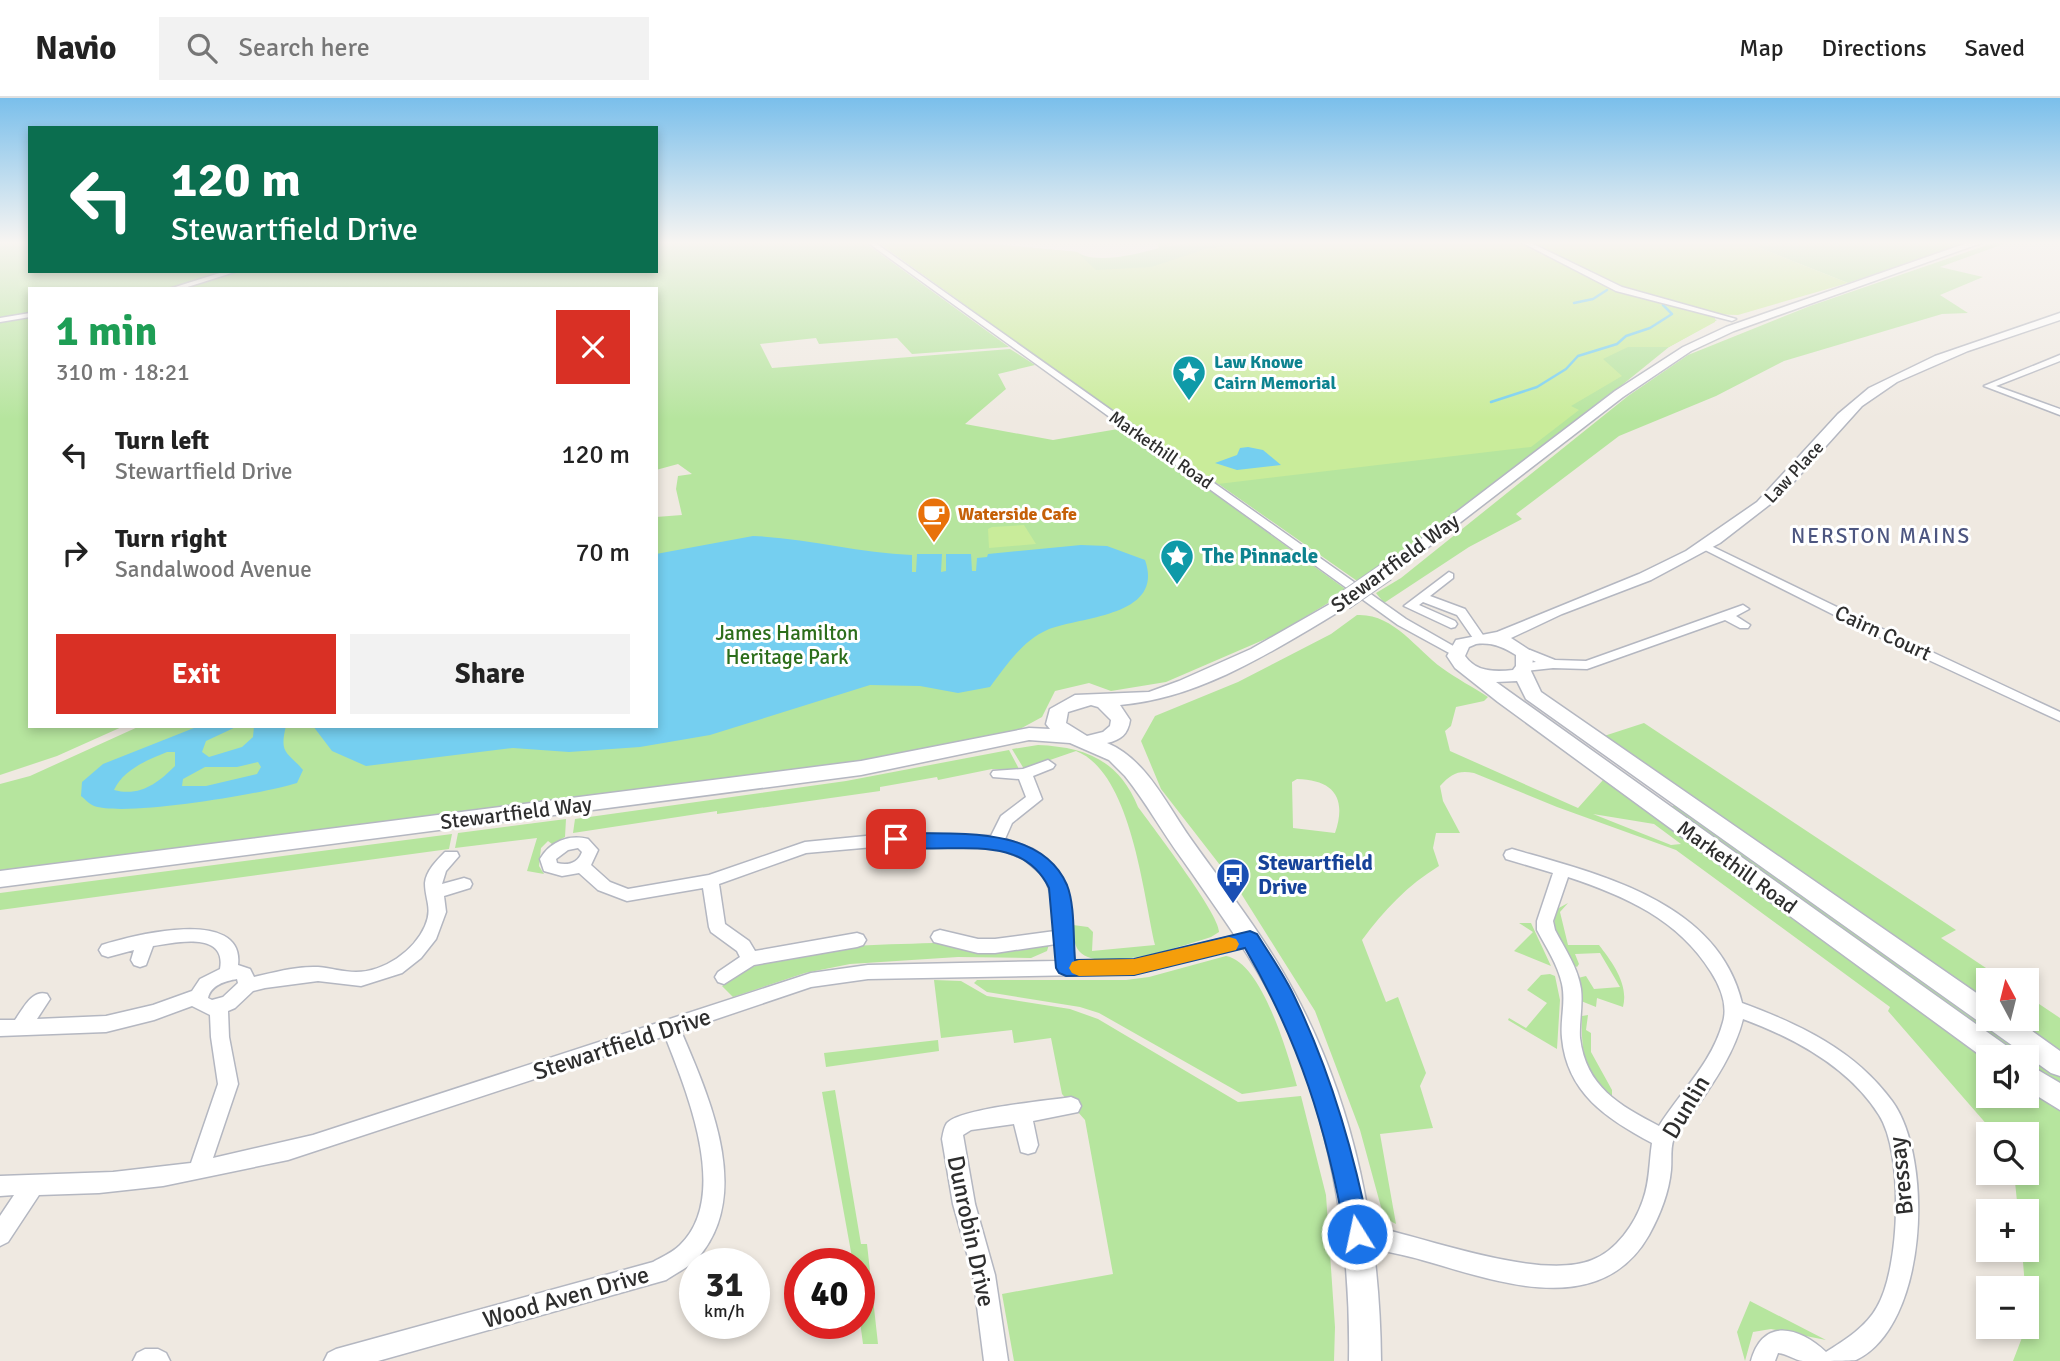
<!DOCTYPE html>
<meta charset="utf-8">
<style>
:root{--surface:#fff;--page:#f2f2f2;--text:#222;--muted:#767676;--line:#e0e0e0;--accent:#d93025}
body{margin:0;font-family:Signika,sans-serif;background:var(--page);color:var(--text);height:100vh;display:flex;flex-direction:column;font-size:26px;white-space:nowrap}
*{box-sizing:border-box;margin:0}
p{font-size:23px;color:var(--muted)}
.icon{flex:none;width:38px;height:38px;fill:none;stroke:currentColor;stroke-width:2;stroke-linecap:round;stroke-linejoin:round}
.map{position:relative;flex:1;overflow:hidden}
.panel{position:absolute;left:28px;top:189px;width:630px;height:441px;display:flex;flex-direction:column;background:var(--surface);border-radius:0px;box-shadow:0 4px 10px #0003}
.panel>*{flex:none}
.hud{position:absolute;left:28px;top:28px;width:630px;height:147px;border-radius:0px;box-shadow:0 4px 10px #0003;background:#0b6e4f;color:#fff;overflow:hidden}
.needle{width:46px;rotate:353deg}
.controls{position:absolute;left:1976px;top:870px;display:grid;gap:14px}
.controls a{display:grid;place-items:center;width:63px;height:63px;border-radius:0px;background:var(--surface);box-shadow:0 4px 10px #0003;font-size:35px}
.speed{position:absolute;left:679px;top:1150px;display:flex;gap:14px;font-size:35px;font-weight:700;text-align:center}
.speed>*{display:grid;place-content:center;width:91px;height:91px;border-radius:50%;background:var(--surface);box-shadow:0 4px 10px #0003;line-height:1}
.speed small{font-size:18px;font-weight:400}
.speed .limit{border:10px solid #d22;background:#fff;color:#111}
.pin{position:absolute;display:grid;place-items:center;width:60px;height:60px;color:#fff;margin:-30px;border-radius:14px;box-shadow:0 4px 10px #0006}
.me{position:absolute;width:77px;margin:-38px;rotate:350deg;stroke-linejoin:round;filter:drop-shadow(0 0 5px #0008)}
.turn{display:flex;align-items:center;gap:24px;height:147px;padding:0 28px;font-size:32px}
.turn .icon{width:91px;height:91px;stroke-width:2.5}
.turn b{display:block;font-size:49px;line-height:60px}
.round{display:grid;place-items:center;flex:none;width:74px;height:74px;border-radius:0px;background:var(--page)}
.head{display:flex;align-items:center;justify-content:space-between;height:119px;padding:0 28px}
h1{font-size:42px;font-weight:800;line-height:52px;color:#1e9e55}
.action{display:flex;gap:14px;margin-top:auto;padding:14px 28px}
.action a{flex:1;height:80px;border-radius:0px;background:var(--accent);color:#fff;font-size:28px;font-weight:800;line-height:80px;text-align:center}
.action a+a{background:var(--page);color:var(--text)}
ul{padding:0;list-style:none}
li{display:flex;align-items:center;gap:21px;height:98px;padding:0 28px}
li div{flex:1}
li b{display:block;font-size:26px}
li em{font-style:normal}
header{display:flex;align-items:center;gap:42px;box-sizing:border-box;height:98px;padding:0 35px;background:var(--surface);border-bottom:2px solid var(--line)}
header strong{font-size:33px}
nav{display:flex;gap:38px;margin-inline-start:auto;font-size:24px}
.search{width:490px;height:63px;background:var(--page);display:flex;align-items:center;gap:18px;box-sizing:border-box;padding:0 24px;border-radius:0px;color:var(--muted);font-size:26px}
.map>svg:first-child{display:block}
</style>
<header>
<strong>Navio</strong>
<div class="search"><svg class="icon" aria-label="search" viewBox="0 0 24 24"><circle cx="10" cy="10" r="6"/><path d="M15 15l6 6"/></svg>Search here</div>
<nav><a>Map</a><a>Directions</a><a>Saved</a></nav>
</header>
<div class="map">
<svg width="2060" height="1263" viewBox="0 0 2060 1263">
<rect width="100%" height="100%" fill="#efe9e1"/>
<path fill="#b6e59e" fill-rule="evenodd" d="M0,144H30V173H233L167,191H30V217L0,221Z
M656,144H864L1009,249L912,256L897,240L819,246L816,240L760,246L772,270L1010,251L1035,267L998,276L1006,291L965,326L1053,342L1124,330L1348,493L1277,536L1166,584L1111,593L1089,585L1055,593L1042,619L1020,631L864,664L0,775V686L30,678L140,628H656V419L682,417L676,391L678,378L692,376L678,366L656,372V191H182L241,173H656Z
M878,144H969L1077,154C1096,167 1137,156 1159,150L1157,144H1182L1164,149L1191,144H1371L1717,222L1669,249L1569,330L1360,485L1054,271Z
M1745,144H1970L1848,185Z
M1996,144H2009L1940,169L1983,179L1940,197L1968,215L1942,216L1784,263L1716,298L1619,338L1516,416L1522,421L1469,449L1384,505L1376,495L1401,480L1628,298L1688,257L1810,208Z
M30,219V628H124L57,658L0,677V224Z
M1357,517C1393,515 1416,551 1442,570C1457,581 1473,589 1488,599L1484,603L1456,609L1451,628L1445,633L1450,653L1578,710L1603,682L1609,680L1988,959V998H2026L2027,984L2060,1007V1263H2013L2028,1224L2022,1152H2026V1113H2018L2015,1084L2020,1075L2026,1074L2030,1055L2027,1052L2026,1036H2000L1989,1029L1888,913L1890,909L1676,752L1557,709L1474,675C1458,672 1451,676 1440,688L1443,703L1460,735H1436L1433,750L1439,768C1408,787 1384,812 1362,842L1386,904L1398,899L1426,975L1420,988L1433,1030L1380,1036L1396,1126L1384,1120L1360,1032L1315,913L1237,789L1161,691L1141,643L1155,618L1238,584L1331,536ZM1297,681C1334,682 1347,700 1335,735L1293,730L1292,684ZM1593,716L1654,726L1681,746L1671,747Z
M1644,625L1956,832L1941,840L2004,882H1988V908L1604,638Z
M1038,647C1085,649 1119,662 1138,709C1152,728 1220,817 1219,834L1211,839C1185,847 1099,877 1079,853C1073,846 1074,835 1073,827L1088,829L1093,834L1092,853L1155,847C1143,795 1131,674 1076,653L1024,671L1012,651Z
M1009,652L1019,671H992L938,682L937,679L880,689V693L717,716V713L573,735L575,721L846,683Z
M1665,708H1686L2060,974V992L2027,968L2026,959H2014Z
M566,721L565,739L552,746L548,743L541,750L539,768L544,776L527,773L537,740L455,750L458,735Z
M452,736L449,751L0,812V795Z
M1568,805L1560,814L1568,847H1599C1612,864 1629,886 1623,909L1597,900L1596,909L1581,903L1578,880L1586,878L1594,891L1620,889L1600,855L1575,856L1579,866L1577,869L1569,865C1561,848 1549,829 1557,811Z
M1519,825H1531L1551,868L1514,853L1533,834Z
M934,841L1050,843L1047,853L1031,860L958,859L850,866L805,875L733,899L722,888C733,881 744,872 755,868C809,846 875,847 933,845Z
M1226,858C1262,864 1288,957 1297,988L1242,996L1099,915L1080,909L987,894L974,885L977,882H1126L1149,879Z
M1550,876L1555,878L1560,902L1557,951L1508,922L1509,920L1526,930L1547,905L1527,892L1541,877Z
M934,882L961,883L987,898L1070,911L1098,921L1238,1004L1301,998L1326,1097L1335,1229L1334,1263H1014L1002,1196L1113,1176L1085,1022L1062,996L1051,940L1014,945L1012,932L941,940Z
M2027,898L2060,920V959L2005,921L2026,920Z
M1588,917L1586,932L1591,935V954L1612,992V1000C1584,974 1581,955 1582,918Z
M938,942L939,953L826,969L824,955Z
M835,992L861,1146H867L878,1246H863L859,1216V1166L853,1165L822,994Z
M1750,1203L1826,1242L1771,1231L1753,1234L1745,1263L1737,1234Z"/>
<path fill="#c9ec9a" d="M902,144H969L1077,154L1096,172L1151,169L1206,151L1246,144H1745L1848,185L1738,217L1709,216L1715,220V224L1669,249H1628L1603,261L1622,278L1571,308L1579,312L1531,349L1218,386L883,148Z
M1024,427L1036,446L989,450L988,431L992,429Z"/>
<path fill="#75cff0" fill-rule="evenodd" d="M1248,349L1263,352L1281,367L1237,372L1215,365L1237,357L1240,350Z
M753,438C807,440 858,455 912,457V474H916L917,456H942L941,474L946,473V456H971L972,473H976L977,460L987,459L988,456L1081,447L1107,448L1145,462C1165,519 1081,518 1047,532C1022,543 1006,568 990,589L958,595L920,588L870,587L710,637L640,649L569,654L513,650L366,668L332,653L313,628H656V456Z
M199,628H238L206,643L202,654L209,659L242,649L253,639L254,628H286C279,656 287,653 303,672L297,685C262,696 126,719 94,708C89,706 85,701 81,698L82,684L103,666ZM167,654H175V668C158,685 140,699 114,692C123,672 147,662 167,654ZM258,664L261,669L257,676L206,688H182L183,681L205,669H237Z"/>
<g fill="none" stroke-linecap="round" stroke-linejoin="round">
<path stroke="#75cff0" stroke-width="2.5" d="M1574,205L1593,201L1607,192
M1491,304L1537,289L1566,271L1578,258L1617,246L1626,238L1650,230L1672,216L1663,207"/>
<g stroke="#b4b7c1" stroke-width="3">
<path id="street" d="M867,144H874L1406,521L1462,553L1461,556H1451L1398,527Z
M1521,144H1529L1622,189L1736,221L1732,223L1616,193Z
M226,173H238L181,191H169Z
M30,215V219L0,224V220Z
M2060,257V263L1996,288L2060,311V317L1984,288Z
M1707,446L1872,526L2060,614V623L1864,532L1703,451L1701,449Z
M1449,474L1453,476V480L1430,498L1465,511L1485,540L1483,543H1475L1457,517L1423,504L1419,507L1455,523L1457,526L1455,529L1451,530L1404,508Z
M1743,507L1749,511L1736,518L1750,527L1748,530H1740L1725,522L1587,571L1553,570L1525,573L1518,569L1520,566L1536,564L1519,555L1520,552H1530L1555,562L1586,563Z
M1048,662L1055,667L1053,670L1033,678L1042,701L1012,725L1005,741C1015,745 1027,748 1036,753C1074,777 1072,823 1074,863L1134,862L1250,834L1256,836L1259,841L1256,846L1134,876L868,881L811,889L681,933C709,999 754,1097 697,1161C689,1169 676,1175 666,1182L378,1263H324L328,1255L336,1251L653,1164C662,1159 673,1154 680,1147C731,1098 686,992 665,938L288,1062L163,1088L99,1095L39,1097L8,1144L0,1148V1118L14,1097L0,1098V1078L113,1074L191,1065L218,986L211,939L210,917L192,908L154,922L106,934L0,938V922H15C23,911 32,891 47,896L50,901L37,921L106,918L153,907L192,893L200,881L220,871C227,833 176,844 153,848L146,867L140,869L134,867L131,862L134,852L108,859L102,857L99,852L102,847C131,838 245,808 238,867L250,871L254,879C275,874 297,868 318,869C331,870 343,874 356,874C384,874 414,853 425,828C433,810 425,802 425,785C426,773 437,762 445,754H457L459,758L446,773L442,786L464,780L470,782L472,786L470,790L444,798L446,814L436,841L421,860L402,875L361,888L318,883L265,890L253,893L235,910L228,913L229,939L238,986L213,1060L313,1037L811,875L868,867L1057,863L1056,846L995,855H978L934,844L931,839L934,834L940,832L978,841H995L1055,833L1054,806L1045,779L1024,761L995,749L896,747L806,755L719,786L725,826L749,843L755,853L857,835L863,837L866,842L863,847L857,849L754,867L724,886L718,884L715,879L718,874L740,859L737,853L711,834L709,829L703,790L627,803L598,792L579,775L562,778L544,773L540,761C550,744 568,736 588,741L598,752L591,767L610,784L628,791L709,777L805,744L896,735L991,738L1001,718L1026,699L1019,681L993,679L991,676L993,673L1023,671ZM578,750L582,754C578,765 568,768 557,765L556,761L568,752ZM237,881L238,885L223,899L212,902L208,900C211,887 225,883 237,881Z
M1512,751C1598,776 1718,803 1742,905C1799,926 1855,952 1892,1003C1934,1060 1928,1228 1856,1262C1848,1263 1813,1263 1803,1263C1794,1262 1788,1256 1778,1255L1775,1263H1751C1763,1219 1799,1229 1826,1254C1845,1242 1866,1229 1877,1209C1900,1170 1904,1056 1879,1017C1849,969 1794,940 1743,921C1735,953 1715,983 1696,1010C1689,1020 1679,1029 1674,1040C1670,1050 1672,1061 1671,1072C1669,1094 1660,1117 1649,1137C1600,1223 1496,1183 1422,1162C1398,1155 1372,1152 1349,1143L1346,1136L1349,1129L1357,1125C1417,1136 1538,1184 1592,1162C1616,1153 1635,1126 1643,1102C1650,1083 1649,1064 1652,1045C1607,1021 1567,995 1562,940C1560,922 1566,904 1562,886C1558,867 1546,849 1537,832V823L1553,775L1506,761L1504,757L1506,753ZM1568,779C1625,798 1678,821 1711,874C1720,888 1728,907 1723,924C1712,965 1681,993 1659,1028C1619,1007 1586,989 1580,940C1579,924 1583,907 1581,891C1578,870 1565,851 1555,832L1553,823Z
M1071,999L1078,1002L1081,1008L1078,1014L1033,1023L1038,1047L1035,1054L1028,1056L1021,1054L1014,1026L971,1032L963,1037L975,1106L995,1177L1008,1263H984L973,1177L953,1106L942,1041C943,1036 944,1029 947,1025C962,1010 1047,1003 1071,999Z
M145,1251H158L166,1255L170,1263H133L137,1255Z"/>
</g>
<g stroke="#b4b7c1" stroke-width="3">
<path id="secondary" d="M1970,144H1984L1734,233L1691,253L1623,299L1392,477L1386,479L1378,474L1615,293L1683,249L1726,229Z
M2060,215V222L1968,253L1897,284L1862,308L1782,397L1720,445L1651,482L1562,516L1511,540L1534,555L1531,573L1541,594L1988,903V920H2014L2060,953V978L2051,975L1526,601L1517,583L1496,584L2011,951L2015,959H1988V963L1498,604L1455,570L1447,558L1456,542L1497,534L1639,476L1686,453L1757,404L1838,316L1869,290L1935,258ZM1476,546C1492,544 1503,549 1516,557V568L1513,572C1495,574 1476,574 1465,558L1469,549Z
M1344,498L1350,499L1352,503L1350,507C1279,549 1204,600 1120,607L1130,622C1128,636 1121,642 1107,645C1148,662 1168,710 1193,744C1228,793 1266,841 1294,894C1355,1007 1380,1136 1381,1263H1349C1351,1140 1330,1013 1274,903C1248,853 1214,807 1182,761C1162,734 1146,704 1125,678L1109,662L1070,645L1029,642L861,677L0,789V773L861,663L1029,630L1050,631L1046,626L1050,611L1075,597L1149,594L1179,583L1251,551ZM1091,607L1098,609L1111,622L1110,628L1103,634L1087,638L1066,625L1068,614Z
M2026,965L2060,985V1012L2026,991Z"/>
</g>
<use href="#street" fill="#fff" fill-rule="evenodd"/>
<use href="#secondary" fill="#fff" fill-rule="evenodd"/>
<g stroke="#b4b7c1" stroke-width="20" stroke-linecap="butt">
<path id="secondary-bridge" d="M1344,503L1386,474"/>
</g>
<use href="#secondary-bridge" stroke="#fff" stroke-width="18"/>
</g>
<linearGradient id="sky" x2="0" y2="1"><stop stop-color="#7abfeb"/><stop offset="0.45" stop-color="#f8f5f2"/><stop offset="1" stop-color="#f8f5f2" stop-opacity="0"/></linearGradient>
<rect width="2060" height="321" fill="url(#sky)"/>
<path fill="#1a73e8" stroke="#114b97" stroke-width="2" d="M896,735C950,737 1040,725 1067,787C1075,807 1073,839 1075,862L1134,861L1250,833L1257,836C1270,857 1285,878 1295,900C1331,975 1354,1055 1370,1136L1366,1145L1357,1148L1349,1145L1345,1136C1327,1031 1299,943 1245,850L1134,877L1066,878L1059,875L1056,870L1049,790C1019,728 941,761 890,746L887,741Z"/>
<path fill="#f59e0b" d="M1229,839L1236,841L1239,846L1236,852L1134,877L1079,878L1072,875L1069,870L1072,864L1079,862L1134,861Z"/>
<defs>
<g id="sight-pin" transform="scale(1.75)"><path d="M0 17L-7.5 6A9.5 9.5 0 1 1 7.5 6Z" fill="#0f9aa8" stroke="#fff"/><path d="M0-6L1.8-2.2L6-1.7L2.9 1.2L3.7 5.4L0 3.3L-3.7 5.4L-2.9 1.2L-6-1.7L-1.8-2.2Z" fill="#fff"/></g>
<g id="cafe-pin" transform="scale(1.75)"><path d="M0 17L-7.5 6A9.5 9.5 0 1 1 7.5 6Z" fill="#e8710a" stroke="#fff"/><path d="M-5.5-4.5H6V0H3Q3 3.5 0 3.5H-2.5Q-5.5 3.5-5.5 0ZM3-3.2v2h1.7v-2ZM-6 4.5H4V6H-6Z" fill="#fff"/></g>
<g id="bus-pin" transform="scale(1.75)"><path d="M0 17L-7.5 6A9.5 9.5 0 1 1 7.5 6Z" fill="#1a4fb4" stroke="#fff"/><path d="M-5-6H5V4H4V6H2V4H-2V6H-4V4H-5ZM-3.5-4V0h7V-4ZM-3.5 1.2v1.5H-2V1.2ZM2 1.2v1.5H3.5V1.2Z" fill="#fff"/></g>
</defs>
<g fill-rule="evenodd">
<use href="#sight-pin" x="1189" y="274"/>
<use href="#cafe-pin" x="934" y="416"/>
<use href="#sight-pin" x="1177" y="458"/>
<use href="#bus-pin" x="1233" y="777"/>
</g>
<g text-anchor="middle" stroke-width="6" stroke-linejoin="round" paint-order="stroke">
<g font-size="18" font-weight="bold" fill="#0d838f" stroke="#fff" text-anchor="start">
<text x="1214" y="270">Law Knowe<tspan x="1214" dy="21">Cairn Memorial</tspan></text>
</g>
<g font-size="18" fill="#2e2e2e" stroke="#fff">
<text transform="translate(1161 352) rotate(35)" y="6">Markethill Road</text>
<text transform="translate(1794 374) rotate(-47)" y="6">Law Place</text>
</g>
<g font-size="18" font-weight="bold" fill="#c56008" stroke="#fff" text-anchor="start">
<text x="958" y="422">Waterside Cafe</text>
</g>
<g font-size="21" letter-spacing="2" fill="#4d5680" stroke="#fff">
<text x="1881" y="445">NERSTON MAINS</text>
</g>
<g font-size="21" font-weight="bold" fill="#0d838f" stroke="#fff" text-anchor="start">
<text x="1202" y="465">The Pinnacle</text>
</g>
<g font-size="21" fill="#2e2e2e" stroke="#fff">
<text transform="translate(1395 465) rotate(-36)" y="7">Stewartfield Way</text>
<text transform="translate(1883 535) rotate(25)" y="7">Cairn Court</text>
<text transform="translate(516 715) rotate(-7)" y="7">Stewartfield Way</text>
<text transform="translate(1737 769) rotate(36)" y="7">Markethill Road</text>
</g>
<g font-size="21" fill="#2c6e1b" stroke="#fff">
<text x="787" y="542">James Hamilton<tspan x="787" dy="24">Heritage Park</tspan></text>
</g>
<g font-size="21" font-weight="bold" fill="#164399" stroke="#fff" text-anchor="start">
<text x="1258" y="772">Stewartfield<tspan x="1258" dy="24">Drive</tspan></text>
</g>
<g font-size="24" fill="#2e2e2e" stroke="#fff">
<text transform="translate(622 946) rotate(-18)" y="8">Stewartfield Drive</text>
<text transform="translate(1686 1009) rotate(-59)" y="8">Dunlin</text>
<text transform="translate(1901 1078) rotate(-96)" y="8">Bressay</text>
<text transform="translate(971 1133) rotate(78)" y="8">Dunrobin Drive</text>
<text transform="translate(566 1199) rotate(-16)" y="8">Wood Aven Drive</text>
</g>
</g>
</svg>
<div class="controls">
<a><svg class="needle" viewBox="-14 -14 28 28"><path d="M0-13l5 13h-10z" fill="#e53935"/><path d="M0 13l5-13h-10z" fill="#767676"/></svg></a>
<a><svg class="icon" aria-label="sound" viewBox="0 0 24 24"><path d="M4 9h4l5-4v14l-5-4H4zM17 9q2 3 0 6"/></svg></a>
<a><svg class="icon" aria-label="search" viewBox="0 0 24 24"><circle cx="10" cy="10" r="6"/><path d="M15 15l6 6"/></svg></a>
<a>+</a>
<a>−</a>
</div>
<div class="speed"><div>31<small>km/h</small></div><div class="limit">40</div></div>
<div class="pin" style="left:896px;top:741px;background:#d93025"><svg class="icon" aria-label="arrive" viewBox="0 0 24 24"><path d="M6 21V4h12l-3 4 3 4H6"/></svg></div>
<svg class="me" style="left:1357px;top:1136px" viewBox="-20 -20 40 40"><circle r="17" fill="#1a73e8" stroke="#fff" stroke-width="3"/><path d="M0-11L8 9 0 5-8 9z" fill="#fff"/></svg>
<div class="hud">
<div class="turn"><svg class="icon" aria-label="left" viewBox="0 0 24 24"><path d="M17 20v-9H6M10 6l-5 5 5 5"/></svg><div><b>120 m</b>Stewartfield Drive</div></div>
</div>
<section class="panel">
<div class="head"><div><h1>1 min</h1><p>310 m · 18:21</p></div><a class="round" style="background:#d93025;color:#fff"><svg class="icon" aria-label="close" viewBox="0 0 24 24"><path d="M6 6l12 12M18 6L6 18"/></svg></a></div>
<ul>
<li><svg class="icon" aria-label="left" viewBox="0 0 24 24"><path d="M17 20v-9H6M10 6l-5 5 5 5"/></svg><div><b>Turn left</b><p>Stewartfield Drive</p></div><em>120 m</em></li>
<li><svg class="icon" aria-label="right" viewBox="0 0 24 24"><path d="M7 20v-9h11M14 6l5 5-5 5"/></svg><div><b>Turn right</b><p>Sandalwood Avenue</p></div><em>70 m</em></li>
</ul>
<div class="action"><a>Exit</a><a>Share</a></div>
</section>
</div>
